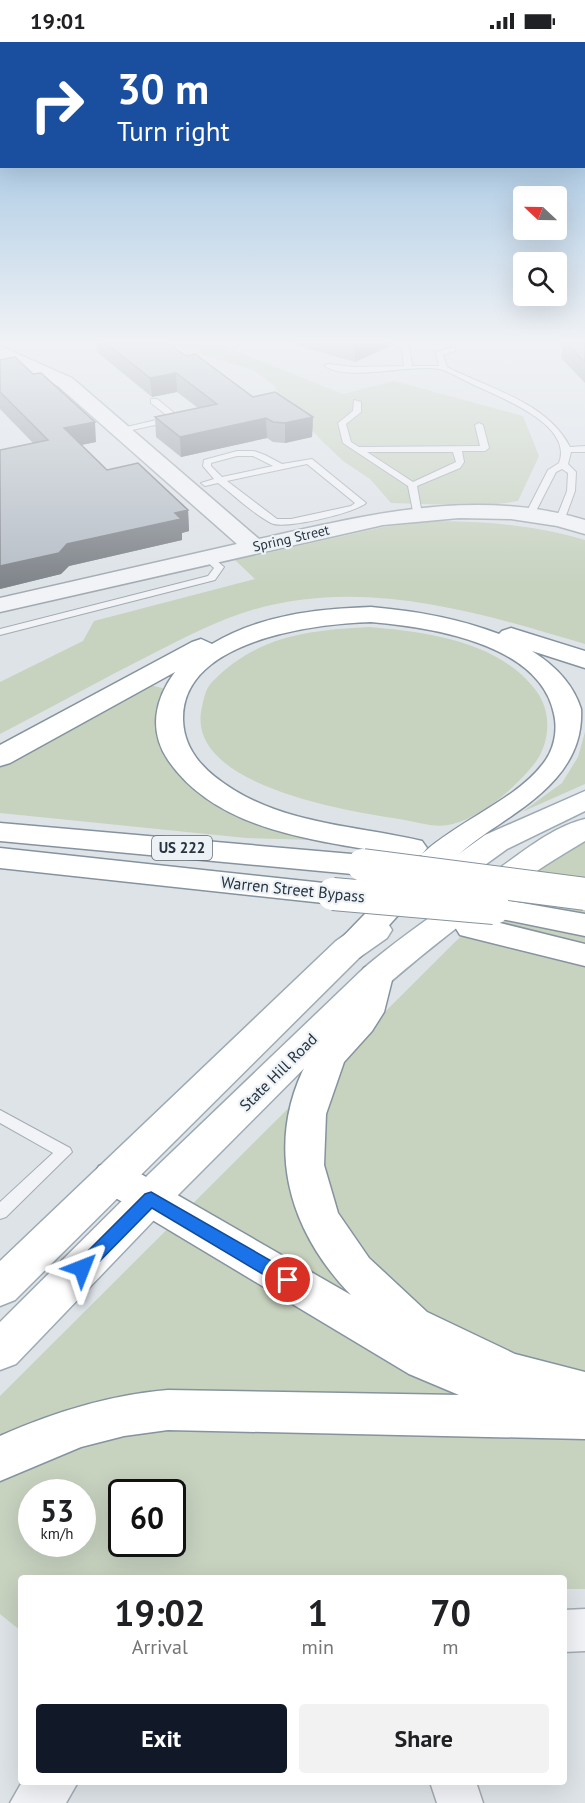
<!DOCTYPE html>
<style>
:root{--surface:#fff;--page:#f2f2f2;--text:#202124;--muted:#757577;--accent:#111827}
body{margin:0;font-family:"PT Sans",sans-serif;background:var(--page);color:var(--text);height:100vh;display:flex;flex-direction:column;font-size:22px;white-space:nowrap}
*{box-sizing:border-box;margin:0}
p{font-size:20px;color:var(--muted)}
.icon{flex:none;width:33px;height:33px;fill:none;stroke:currentColor;stroke-width:2;stroke-linecap:round;stroke-linejoin:round}
.map{position:relative;flex:1;overflow:hidden}
.details{position:absolute;left:18px;top:1533px;width:549px;height:210px;display:flex;flex-direction:column;background:var(--surface);border-radius:6px;box-shadow:0 6px 24px #0002}
.details>*{flex:none}
.guide{position:absolute;left:0px;top:0px;width:585px;height:126px;box-shadow:0 6px 24px #0002;background:#1a4fa0;color:#fff;overflow:hidden}
.needle{width:39px;rotate:292deg}
.buttons{position:absolute;left:513px;top:144px;display:grid;gap:12px}
.buttons a{display:grid;place-items:center;width:54px;height:54px;border-radius:6px;background:var(--surface);box-shadow:0 6px 24px #0002;font-size:30px}
.speed{position:absolute;left:18px;top:1437px;display:flex;gap:12px;font-size:30px;font-weight:700;text-align:center}
.speed>*{display:grid;place-content:center;width:78px;height:78px;border-radius:50%;background:var(--surface);box-shadow:0 6px 24px #0002;line-height:1}
.speed small{font-size:15px;font-weight:400}
.speed .limit{border:3px solid #111;border-radius:9px;background:#fff;color:#111}
.pin{position:absolute;display:grid;place-items:center;width:51px;height:51px;color:#fff;margin:-26px;border:3px solid #fff;border-radius:50%;box-shadow:0 2px 6px #0007}
.me{position:absolute;width:66px;margin:-33px;rotate:45deg;stroke-linejoin:round;filter:drop-shadow(0 0 4px #0008)}
.turn{display:flex;align-items:center;gap:21px;height:126px;padding:0 18px;font-size:27px}
.turn .icon{width:78px;height:78px;stroke-width:2.5}
.turn b{display:block;font-size:42px;line-height:51px}
.eta{display:flex;justify-content:space-evenly;align-items:center;height:102px;text-align:center}
.eta b{font-size:36px;font-weight:800;line-height:42px}
.cta{display:flex;gap:12px;margin-top:auto;padding:12px 18px}
.cta a{flex:1;height:69px;border-radius:6px;background:var(--accent);color:#fff;font-size:24px;font-weight:800;line-height:69px;text-align:center}
.cta a+a{background:var(--page);color:var(--text)}
.status{display:flex;justify-content:space-between;align-items:center;height:42px;padding:0 30px;background:var(--surface);direction:ltr}
.status svg{height:16px;fill:currentColor}
.map>svg:first-child{display:block}
</style>
<div class="status"><b>19:01</b><svg viewBox="0 0 49 12"><path d="M0 12V9h3v3zM5 12V6h3v6zM10 12V3h3v9zM15 12V0h3v12zM26 1h20v11H26zM47 4h2v5h-2z"/></svg></div>
<div class="map">
<svg width="585" height="1761" viewBox="0 0 585 1761">
<rect width="100%" height="100%" fill="#dee3e8"/>
<path fill="#c7d2bf" fill-rule="evenodd" d="M165,298H208L343,352L394,339L523,374L539,414L518,459L486,464L391,461L370,437L343,419L323,400L280,355L275,344L253,328L178,305Z
M432,479C485,479 534,483 585,498V602C478,570 364,535 252,568C218,578 188,594 156,610C104,636 52,665 0,692V640L83,599L94,579L255,537L235,518L383,485Z
M369,585C427,590 500,599 537,650C552,671 550,701 535,721C516,745 480,777 448,783C434,786 413,779 399,777C347,769 183,743 202,665C204,656 205,648 212,640C256,594 309,588 369,585Z
M150,643L166,647L175,726L314,793L313,798L246,796L0,771V723Z
M585,690V742L522,770L562,741L578,715Z
M585,800V1547H564V1536H21V1589L0,1572V1354L456,899L559,812ZM32,1450H82V1502H32ZM122,1450H172V1502H122Z"/>
<g fill="none" stroke-linecap="round" stroke-linejoin="round">
<g stroke="#a3abb2" stroke-width="2">
<path id="service" d="M390,298H397L409,304L412,324H439L436,310L455,305V309L443,313L447,325C490,347 547,360 570,405L585,404V410H571L568,422L576,430L575,449L564,479L556,477L567,449L568,431L562,427L556,430L533,475L525,473L548,428L559,421C574,382 499,355 472,342C463,338 452,331 443,328C412,320 353,341 324,324L328,322L354,325L404,324L402,307Z
M151,357H157L178,374V378L118,391V387L169,375L151,361Z
M354,358L361,360V370L346,382L351,400L359,405L480,404L475,383L479,381L483,383L489,406L485,409H462L464,420L460,426L417,444L422,472L414,474L408,444L343,401L338,381L353,369ZM367,410H453L456,420L413,440Z
M237,409H254L265,413L282,422L312,417L366,461C355,471 284,488 271,481C252,471 235,454 218,441L205,444L201,441L214,437L203,424L204,418ZM237,414H253L273,424L222,435L211,424V421ZM307,422L355,461L351,464L291,477H277L227,439Z
M204,513H210L224,525L215,538L0,593V587L208,534L214,526L204,517Z
M0,1068L70,1106L72,1110L6,1175L0,1177V1160L53,1111L0,1081Z"/>
</g>
<g stroke="#a3abb2" stroke-width="3">
<path id="minor" d="M585,1567V1609L564,1610V1568Z
M22,1740H78L66,1761H10Z
M430,1740H476L483,1761H437Z"/>
</g>
<g stroke="#a3abb2" stroke-width="3">
<path id="tertiary" d="M0,304L72,336L259,497C366,473 476,445 585,478V492L557,484L511,477L459,476L383,483L0,570V556L237,502L58,344L0,316Z"/>
</g>
<g stroke="#9daab4" stroke-width="3">
<path id="primary" d="M585,749V769L507,807L442,854L431,857L420,854L415,847L420,840L485,793Z
M585,777V799C518,838 447,891 388,942L179,1152L16,1322L0,1328V1280L151,1130L364,926C404,892 448,863 490,833C519,813 551,785 585,777Z
M375,877L387,880L392,888L387,896L360,915L15,1258L0,1264V1219L336,899L363,880Z"/>
</g>
<g stroke="#85939f" stroke-width="3">
<path id="motorway" d="M371,565C416,569 457,576 499,592L502,589L511,586L585,609V626L532,609C554,623 573,641 581,667C585,741 509,771 465,807C426,839 394,879 360,915L348,918L336,915L331,907L422,813L411,815C329,799 220,794 168,718C148,688 155,657 175,630L10,721L0,724V703L192,600L201,597L212,602C260,573 316,567 371,565ZM371,580C429,585 540,601 554,672C558,689 554,709 542,723C515,758 458,779 422,812L427,806L422,799C359,784 291,783 234,748C208,732 184,711 183,678C181,598 313,582 371,580Z
M0,781L363,813L374,816L379,823L374,830L363,833L0,799Z
M0,806L333,842L344,845L349,852L344,859L333,862L0,826Z
M494,856L585,872V894L482,873L478,866L482,859Z
M472,874L585,902V924L460,893L455,885L460,877Z
M376,922L388,926L393,934L384,970L372,989L344,1020L326,1072L324,1123L338,1171L369,1216L427,1270L515,1312L585,1330V1397L168,1388L124,1394L81,1405L0,1439V1394C54,1370 109,1353 168,1348L459,1353L409,1332L99,1146L93,1135L99,1124L113,1120L127,1124L351,1253C287,1187 264,1101 308,1018C319,998 337,987 349,969C357,956 356,939 364,926Z"/>
</g>
<use href="#service" fill="#f1f3f6" fill-rule="evenodd"/>
<use href="#minor" fill="#f1f3f6" fill-rule="evenodd"/>
<use href="#tertiary" fill="#f1f3f6" fill-rule="evenodd"/>
<use href="#primary" fill="#fff" fill-rule="evenodd"/>
<use href="#motorway" fill="#fff" fill-rule="evenodd"/>
<g stroke="#85939f" stroke-width="34" stroke-linecap="butt">
<path id="motorway-bridge" d="M363,823L585,852
M333,852L494,866"/>
</g>
<use href="#motorway-bridge" stroke="#fff" stroke-width="32"/>
</g>
<path fill="#9ca3a9" d="M96,298H164L186,314L253,355L313,375L312,395L285,401L273,400L267,396L181,415L156,395L155,375L198,366L177,350L152,355L97,310Z
M279,298H389L388,305L355,320Z
M563,298H585V341L561,316Z
M0,318L96,400L81,403L107,428L188,468L189,489L182,491V498L69,524L61,532L0,547V408L33,401L0,367Z"/>
<path fill="#7f848a" d="M367,298H389L388,305L355,320V302Z
M176,331L177,350L152,355L150,336Z
M313,375L312,395L285,401V381Z
M266,376L267,396L181,415L180,395Z
M95,380L96,400L66,406L64,386Z
M188,468L189,489L182,491V498L69,524L61,532L0,547V524L67,502L175,471Z"/>
<path fill="#b5bdc5" stroke="#7f848a" stroke-width="1.5" d="M102,298H164L186,314L195,312L253,355L275,350L313,375L285,381L273,380L266,376L180,395L155,375L217,362L176,331L150,336Z
M338,298H367L355,302Z
M563,298H585V320Z
M15,315L33,332L41,331L95,380L64,386L107,428L138,421L188,468L175,471L181,477L67,502L59,511L0,524V408L48,398L0,350V318Z"/>
<linearGradient id="sky" x2="0" y2="1"><stop stop-color="#87b5dc"/><stop offset="0.55" stop-color="#f0f2f5"/><stop offset="1" stop-color="#f0f2f5" stop-opacity="0"/></linearGradient>
<rect width="585" height="544" fill="url(#sky)"/>
<path fill="#1a73e8" stroke="#114b97" stroke-width="1.5" d="M151,1150L294,1232L296,1238L294,1243L288,1245L281,1243L152,1166L88,1231H76L73,1226L76,1221L145,1152Z"/>
<g text-anchor="middle" stroke-width="4.5" stroke-linejoin="round" paint-order="stroke">
<g font-size="14" fill="#27333f" stroke="#edf2f6">
<text transform="translate(291 496) rotate(-13)" y="5">Spring Street</text>
</g>
<rect fill="#edf2f6" stroke="#626c76" stroke-width="1.5" x="152" y="794" width="60" height="24" rx="4.5"/>
<g font-size="15" font-weight="bold" fill="#27333f">
<text x="182" y="811">US 222</text>
</g>
<g font-size="16" fill="#27333f" stroke="#edf2f6">
<text transform="translate(293 847) rotate(6)" y="6">Warren Street Bypass</text>
<text transform="translate(278 1030) rotate(-45)" y="6">State Hill Road</text>
</g>
</g>
</svg>
<div class="buttons">
<a><svg class="needle" viewBox="-14 -14 28 28"><path d="M0-13l5 13h-10z" fill="#e53935"/><path d="M0 13l5-13h-10z" fill="#757577"/></svg></a>
<a><svg class="icon" aria-label="search" viewBox="0 0 24 24"><circle cx="10" cy="10" r="6"/><path d="M15 15l6 6"/></svg></a>
</div>
<div class="speed"><div>53<small>km/h</small></div><div class="limit">60</div></div>
<div class="pin" style="left:288px;top:1238px;background:#d93025"><svg class="icon" aria-label="arrive" viewBox="0 0 24 24"><path d="M6 21V4h12l-3 4 3 4H6"/></svg></div>
<svg class="me" style="left:82px;top:1226px" viewBox="-20 -20 40 40"><path d="M0-17L14 15 0 8-14 15z" fill="#1a73e8" stroke="#fff" stroke-width="4"/></svg>
<div class="guide">
<div class="turn"><svg class="icon" aria-label="right" viewBox="0 0 24 24"><path d="M7 20v-9h11M14 6l5 5-5 5"/></svg><div><b>30 m</b>Turn right</div></div>
</div>
<section class="details">
<div class="eta">
<div><b>19:02</b><p>Arrival</p></div>
<div><b>1</b><p>min</p></div>
<div><b>70</b><p>m</p></div>
</div>
<div class="cta"><a>Exit</a><a>Share</a></div>
</section>
</div>
